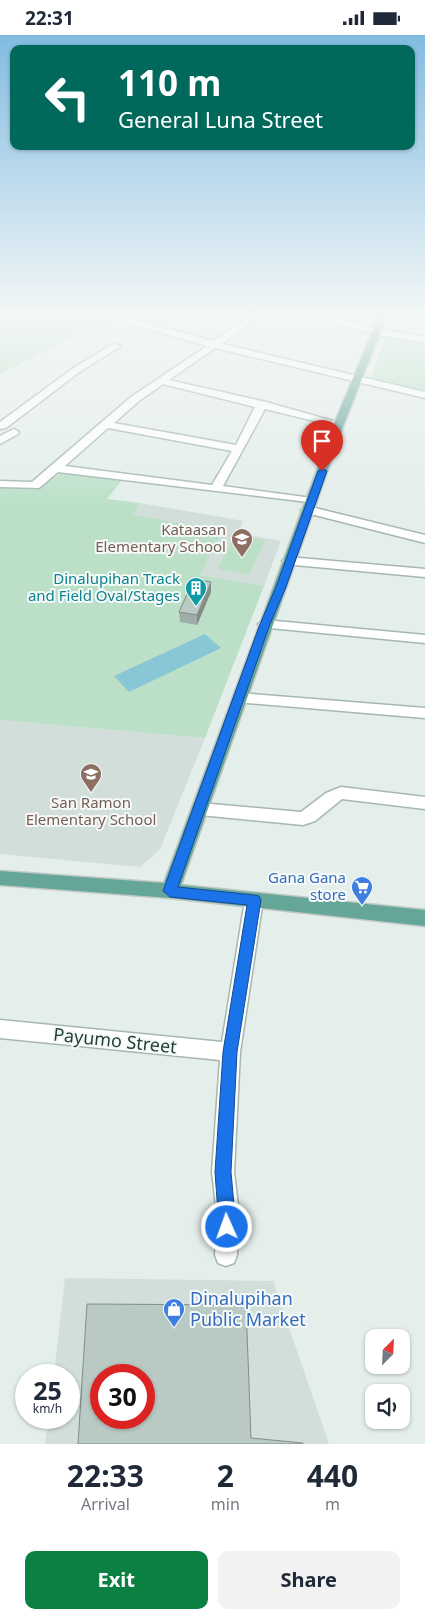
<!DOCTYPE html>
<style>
:root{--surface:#fff;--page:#f2f2f3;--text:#1f2937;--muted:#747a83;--accent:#0b8043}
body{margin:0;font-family:"Noto Sans",sans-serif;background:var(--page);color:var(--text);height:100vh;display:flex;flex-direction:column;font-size:19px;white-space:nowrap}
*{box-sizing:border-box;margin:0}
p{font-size:16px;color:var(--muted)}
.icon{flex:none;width:28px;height:28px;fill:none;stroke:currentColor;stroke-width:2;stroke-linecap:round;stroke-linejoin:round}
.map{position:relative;height:1409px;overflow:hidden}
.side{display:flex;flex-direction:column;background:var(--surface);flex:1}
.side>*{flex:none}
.banner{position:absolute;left:10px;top:10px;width:405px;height:105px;border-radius:10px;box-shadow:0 1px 4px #0004;background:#00695c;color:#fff;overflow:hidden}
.needle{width:32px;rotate:24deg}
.controls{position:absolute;left:365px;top:1294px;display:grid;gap:10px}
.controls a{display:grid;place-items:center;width:45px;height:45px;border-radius:10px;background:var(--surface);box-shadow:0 1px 4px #0004;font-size:25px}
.speed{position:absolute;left:15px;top:1329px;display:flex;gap:10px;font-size:25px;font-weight:700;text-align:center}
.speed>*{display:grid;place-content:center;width:65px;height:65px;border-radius:50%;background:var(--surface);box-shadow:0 1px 4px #0004;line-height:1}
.speed small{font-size:12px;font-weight:400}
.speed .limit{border:8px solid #d22;background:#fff;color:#111}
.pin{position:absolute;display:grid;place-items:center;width:42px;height:42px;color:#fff;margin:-51px -21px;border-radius:50% 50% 50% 0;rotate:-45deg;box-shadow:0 0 5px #0007}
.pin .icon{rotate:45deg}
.me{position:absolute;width:55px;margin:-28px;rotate:358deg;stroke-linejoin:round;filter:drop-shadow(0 0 4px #0008)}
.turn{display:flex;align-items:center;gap:18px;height:105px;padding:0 25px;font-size:22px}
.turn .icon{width:65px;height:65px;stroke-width:2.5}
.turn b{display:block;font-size:35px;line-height:42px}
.eta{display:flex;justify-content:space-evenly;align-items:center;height:85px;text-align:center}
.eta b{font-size:30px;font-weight:700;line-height:35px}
.cta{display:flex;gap:10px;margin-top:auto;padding:10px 25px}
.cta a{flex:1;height:58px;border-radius:10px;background:var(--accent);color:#fff;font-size:20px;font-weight:700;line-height:58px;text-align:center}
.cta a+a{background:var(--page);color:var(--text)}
.status{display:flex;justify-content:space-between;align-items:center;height:35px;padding:0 25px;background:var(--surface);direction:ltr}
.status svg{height:14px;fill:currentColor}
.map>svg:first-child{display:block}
</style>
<div class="status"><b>22:31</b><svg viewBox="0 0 49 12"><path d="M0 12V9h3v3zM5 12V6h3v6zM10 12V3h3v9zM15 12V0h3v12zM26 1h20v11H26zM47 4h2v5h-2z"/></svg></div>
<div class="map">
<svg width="425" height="1409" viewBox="0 0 425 1409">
<rect width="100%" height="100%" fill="#e4eeea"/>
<path fill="#d2ded9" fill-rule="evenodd" d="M140,468L243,486L238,498L281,506L264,551L200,540L222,497L133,479Z
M0,685L205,703L160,814L140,832L0,819Z
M65,1243L273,1246L329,1409H45L49,1383L69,1382V1340H54ZM101,1340H144V1382H101Z"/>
<path fill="#bbe0c7" d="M0,278H31L80,298L0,339Z
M43,278H107L121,281L93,298Z
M117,278H175L160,290Z
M385,302L425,309V356L371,344Z
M64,436L123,444L107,464L140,468L133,479L222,497L200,540L264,551L205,703L0,685V451L36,455Z
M235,500L265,505L249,540L218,534Z"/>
<path fill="#89c6d6" d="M205,599L221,613L129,657L114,641Z"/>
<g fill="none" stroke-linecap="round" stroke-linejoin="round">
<g stroke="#a6b7b2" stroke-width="3">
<path id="minor" d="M99,278H111L213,306L255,278H264L222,309L425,357V363L215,313L169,345L266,367L344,389L339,392L265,374L223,451L312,463L316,464V468L58,437L39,453L0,452V446L32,447L131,362L207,311L100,280ZM163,349L255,372L236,410L114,388L139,366ZM108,393L232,416L212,450L65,431Z
M304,278H317L379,294L425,302V308L378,300L305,280Z
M113,309L121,311L78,338L6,393L0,394V387L72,334Z
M14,394L19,397L18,399L0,409V401Z
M307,471L425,500V508L303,477L301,475Z
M288,522L425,534V542L284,529L282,526Z
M265,585L425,600V608L260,592L258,589Z
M240,658L425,673V683L235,667L233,663Z
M341,752L425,762V774L342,764L315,786L303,790L200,780L194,778L192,774L194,770L200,768L301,777L326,758Z
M254,858L260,860L263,865L240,1017L234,1137L239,1179L237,1220L234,1228L226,1231L218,1228L215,1220L217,1179L212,1137L220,1025L0,1003V985L222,1007L245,865L248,860Z"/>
</g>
<g stroke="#c1cac8" stroke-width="3">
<path id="major" d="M380,278H388L344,389L181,850L425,875V891L170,863L0,850V836L164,848L334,389Z"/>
</g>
<use href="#minor" fill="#fff" fill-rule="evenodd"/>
<use href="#major" fill="#66a698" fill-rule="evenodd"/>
</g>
<path fill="#9fada8" d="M211,547V557L197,590L180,587L179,577Z"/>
<path fill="#828d88" d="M211,547V557L197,590V580Z"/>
<path fill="#b9c9c3" stroke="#828d88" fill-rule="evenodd" d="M194,544L211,547L197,580L179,577Z
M87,1269L246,1270L251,1403L303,1408V1409H78ZM101,1340H144V1382H101Z"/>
<linearGradient id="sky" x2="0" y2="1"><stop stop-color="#82bbe1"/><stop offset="0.59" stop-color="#f3f7f6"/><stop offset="1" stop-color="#f3f7f6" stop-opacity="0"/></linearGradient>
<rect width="425" height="475" fill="url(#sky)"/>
<path fill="#1a73e8" stroke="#114b97" d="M322,433L327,436L286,552L270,589L178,852L254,860L259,861L261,865L237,1017L231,1137L236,1192L233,1198L227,1201L221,1198L219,1192L215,1137L223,1017L247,870L170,862L163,856L260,589L276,552L318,436Z"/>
<defs>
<g id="school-pin" transform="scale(1.125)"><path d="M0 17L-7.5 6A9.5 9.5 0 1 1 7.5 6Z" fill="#8d6e63" stroke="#f5faf8"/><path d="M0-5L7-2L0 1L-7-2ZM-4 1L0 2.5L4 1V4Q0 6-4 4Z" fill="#fff"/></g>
<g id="building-pin" transform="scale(1.125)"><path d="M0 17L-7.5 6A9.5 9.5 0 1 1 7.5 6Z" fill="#0f9aa8" stroke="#f5faf8"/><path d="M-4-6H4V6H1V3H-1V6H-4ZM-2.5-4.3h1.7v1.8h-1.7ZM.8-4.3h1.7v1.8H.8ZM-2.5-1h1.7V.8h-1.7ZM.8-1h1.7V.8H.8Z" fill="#fff"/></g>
<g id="supermarket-pin" transform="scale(1.125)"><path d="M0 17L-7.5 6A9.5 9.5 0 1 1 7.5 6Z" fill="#3f7fe0" stroke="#f5faf8"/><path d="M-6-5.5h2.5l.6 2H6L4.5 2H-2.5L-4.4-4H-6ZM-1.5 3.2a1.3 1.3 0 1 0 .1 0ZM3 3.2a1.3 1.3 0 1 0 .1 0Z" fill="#fff"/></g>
<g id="shop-pin" transform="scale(1.125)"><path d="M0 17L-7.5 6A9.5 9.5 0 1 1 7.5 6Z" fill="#3f7fe0" stroke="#f5faf8"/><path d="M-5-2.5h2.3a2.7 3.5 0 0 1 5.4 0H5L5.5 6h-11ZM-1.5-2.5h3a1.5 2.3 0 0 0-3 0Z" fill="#fff"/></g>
</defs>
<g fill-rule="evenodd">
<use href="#school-pin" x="242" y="504"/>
<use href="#building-pin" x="196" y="553"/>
<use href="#school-pin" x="91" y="739"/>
<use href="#supermarket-pin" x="362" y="852"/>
<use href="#shop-pin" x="174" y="1274"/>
</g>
<g text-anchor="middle" stroke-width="4" stroke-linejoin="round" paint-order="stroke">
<g font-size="15" fill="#785e54" stroke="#f5faf8" text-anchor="end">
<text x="226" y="500">Kataasan<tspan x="226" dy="17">Elementary School</tspan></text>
<text x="91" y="773" text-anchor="middle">San Ramon<tspan x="91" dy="17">Elementary School</tspan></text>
</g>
<g font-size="15" fill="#0d838f" stroke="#f5faf8" text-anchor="end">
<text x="180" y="549">Dinalupihan Track<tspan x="180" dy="17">and Field Oval/Stages</tspan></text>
</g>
<g font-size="15" fill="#366cbe" stroke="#f5faf8" text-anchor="end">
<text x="346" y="848">Gana Gana<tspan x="346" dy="17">store</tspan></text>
</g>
<g font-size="18" fill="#22413a" stroke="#f5faf8">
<text transform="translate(115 1006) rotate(6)" y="6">Payumo Street</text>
</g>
<g font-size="18" fill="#366cbe" stroke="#f5faf8" text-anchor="start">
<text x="190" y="1270">Dinalupihan<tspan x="190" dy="21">Public Market</tspan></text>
</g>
</g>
</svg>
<div class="controls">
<a><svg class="needle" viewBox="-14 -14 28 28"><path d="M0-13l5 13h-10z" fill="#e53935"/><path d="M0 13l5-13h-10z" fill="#747a83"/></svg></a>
<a><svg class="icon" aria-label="sound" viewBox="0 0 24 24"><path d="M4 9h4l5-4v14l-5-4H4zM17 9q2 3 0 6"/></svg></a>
</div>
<div class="speed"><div>25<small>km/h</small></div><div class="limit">30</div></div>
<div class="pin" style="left:322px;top:436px;background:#d93025"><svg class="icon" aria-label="arrive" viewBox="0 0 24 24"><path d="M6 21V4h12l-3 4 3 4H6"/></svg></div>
<svg class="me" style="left:227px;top:1192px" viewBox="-20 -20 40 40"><circle r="17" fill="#1a73e8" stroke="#fff" stroke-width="3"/><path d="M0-11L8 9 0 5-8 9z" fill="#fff"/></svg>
<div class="banner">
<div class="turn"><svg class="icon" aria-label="left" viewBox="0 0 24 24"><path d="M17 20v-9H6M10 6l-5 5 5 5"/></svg><div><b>110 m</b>General Luna Street</div></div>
</div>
</div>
<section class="side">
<div class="eta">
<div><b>22:33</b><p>Arrival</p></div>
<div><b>2</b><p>min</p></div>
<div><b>440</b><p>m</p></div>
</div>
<div class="cta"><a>Exit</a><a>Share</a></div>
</section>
